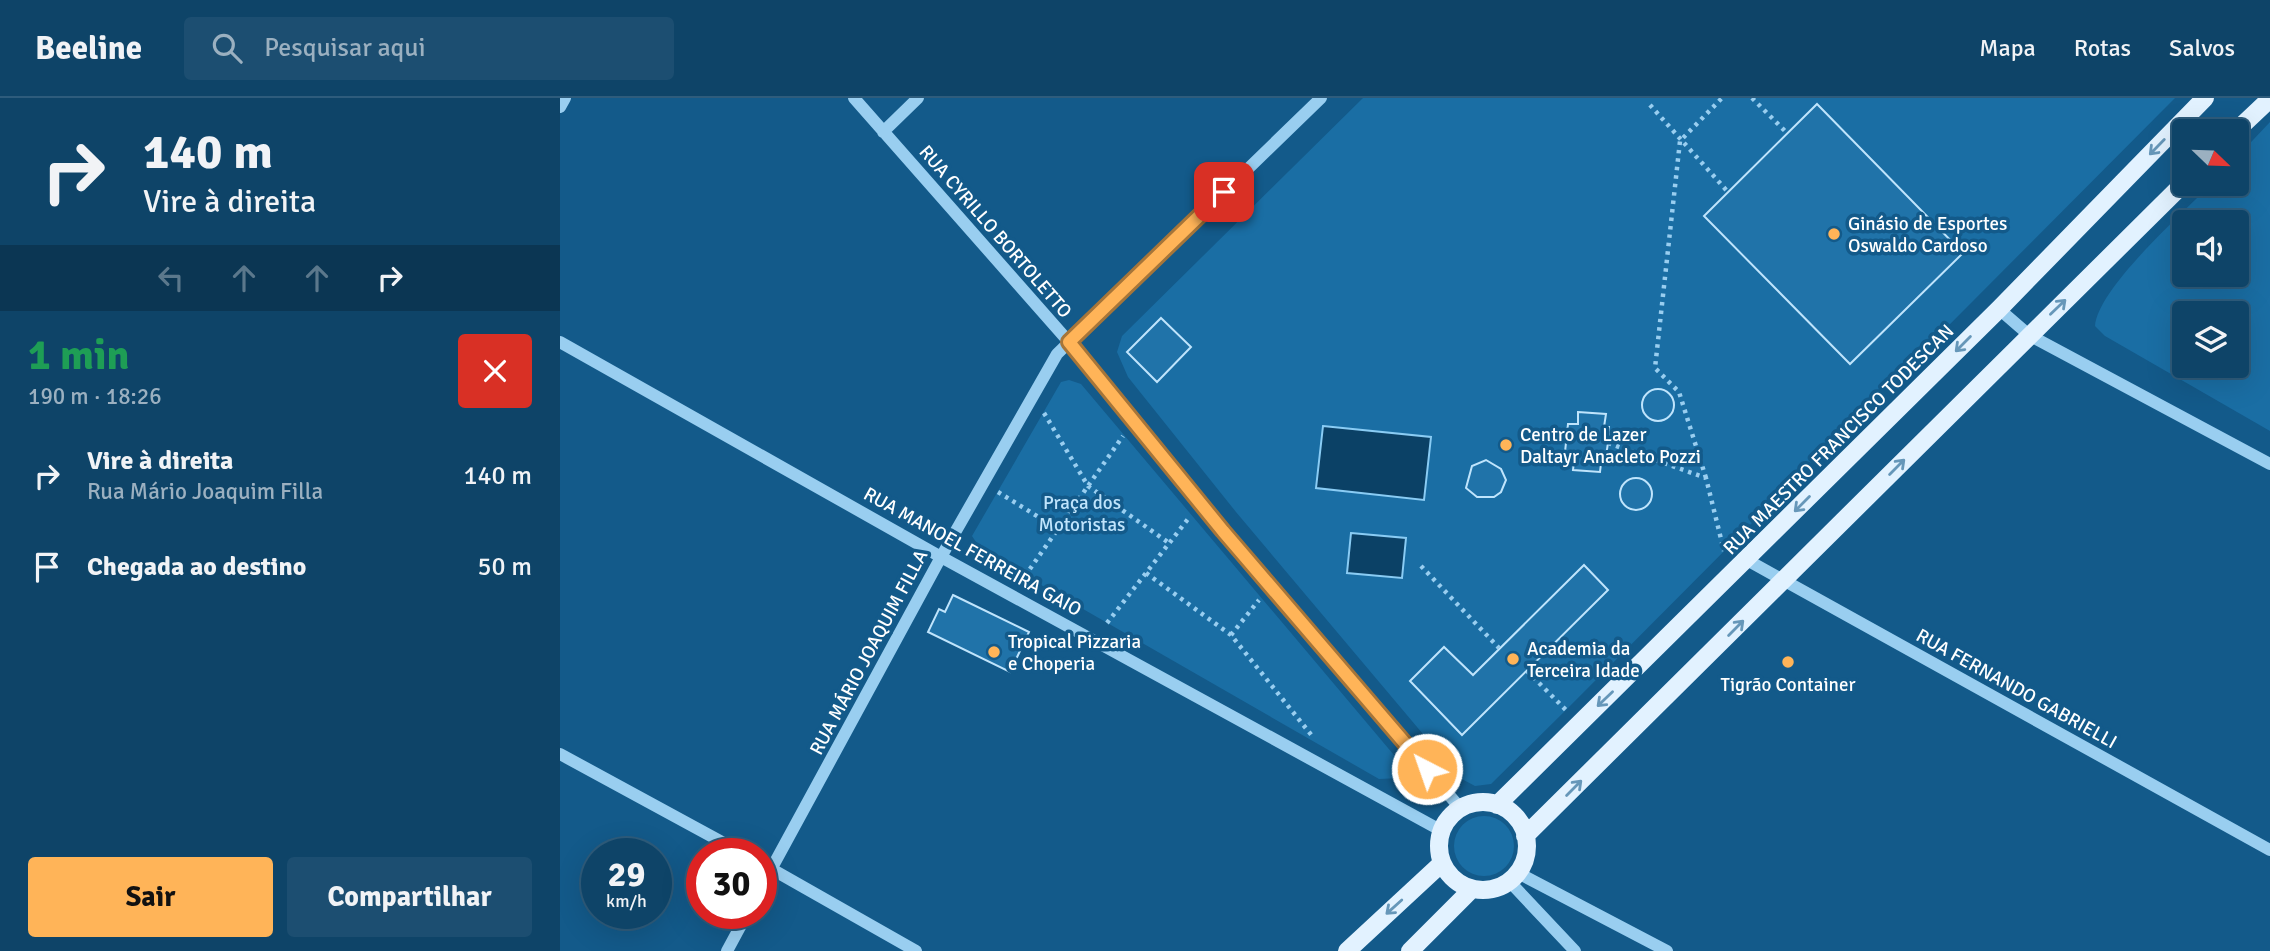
<!DOCTYPE html>
<html lang="pt">
<meta charset="utf-8">
<style>
:root{--surface:#0e4468;--page:#1c4e71;--text:#f1f3f6;--muted:#9bb0c0;--line:#2e5c7c;--accent:#ffb458}
body{margin:0;font-family:Signika,sans-serif;background:var(--page);color:var(--text);height:100vh;display:flex;flex-direction:column;font-size:26px;white-space:nowrap}
*{box-sizing:border-box;margin:0}
p{font-size:23px;color:var(--muted)}
.icon{flex:none;width:38px;height:38px;fill:none;stroke:currentColor;stroke-width:2;stroke-linecap:round;stroke-linejoin:round}
.map{position:relative;flex:1;overflow:hidden}
.panel{display:flex;flex-direction:column;background:var(--surface);width:560px}
.panel>*{flex:none}
.banner{background:#0e4468;color:var(--text);overflow:hidden}
.needle{width:46px;rotate:113deg}
.controls{position:absolute;left:1612px;top:21px;display:grid;gap:14px}
.controls a{display:grid;place-items:center;width:77px;height:77px;border-radius:7px;background:var(--surface);box-shadow:0 7px 28px #0002,0 0 0 2px var(--line);font-size:35px}
.speed{position:absolute;left:21px;top:740px;display:flex;gap:14px;font-size:35px;font-weight:700;text-align:center}
.speed>*{display:grid;place-content:center;width:91px;height:91px;border-radius:50%;background:var(--surface);box-shadow:0 7px 28px #0002,0 0 0 2px var(--line);line-height:1}
.speed small{font-size:18px;font-weight:400}
.speed .limit{border:10px solid #d22;background:#fff;color:#111}
.pin{position:absolute;display:grid;place-items:center;width:60px;height:60px;color:#fff;margin:-30px;border-radius:14px;box-shadow:0 4px 10px #0006}
.me{position:absolute;width:77px;margin:-38px;rotate:319deg;stroke-linejoin:round;filter:drop-shadow(0 0 5px #0008)}
.turn{display:flex;align-items:center;gap:24px;height:147px;padding:0 28px;font-size:32px}
.turn .icon{width:91px;height:91px;stroke-width:2.5}
.turn b{display:block;font-size:49px;line-height:60px}
.lanes{display:flex;align-items:center;height:66px;padding:0 28px;background:#0003;justify-content:center;gap:35px;direction:ltr}
.lanes .off{opacity:.35}
.round{display:grid;place-items:center;flex:none;width:74px;height:74px;border-radius:7px;background:var(--page)}
.headline{display:flex;align-items:center;justify-content:space-between;height:119px;padding:0 28px}
h1{font-size:42px;font-weight:700;line-height:52px;color:#1e9e55}
.button{display:flex;gap:14px;margin-top:auto;padding:14px 28px}
.button a{flex:1;height:80px;border-radius:7px;background:var(--accent);color:#111;font-size:28px;font-weight:700;line-height:80px;text-align:center}
.button a+a{background:var(--page);color:var(--text)}
ul{padding:0;list-style:none}
li{display:flex;align-items:center;gap:21px;height:91px;padding:0 28px}
li div{flex:1}
li b{display:block;font-size:26px}
li em{font-style:normal}
header{display:flex;align-items:center;gap:42px;box-sizing:border-box;height:98px;padding:0 35px;background:var(--surface);border-bottom:2px solid var(--line)}
header strong{font-size:33px}
nav{display:flex;gap:38px;margin-inline-start:auto;font-size:24px}
.search{width:490px;height:63px;background:var(--page);display:flex;align-items:center;gap:18px;box-sizing:border-box;padding:0 24px;border-radius:7px;color:var(--muted);font-size:26px}
main{display:flex;flex:1;min-height:0}
.map>svg:first-child{display:block}
</style>
<header>
<strong>Beeline</strong>
<div class="search"><svg class="icon" aria-label="search" viewBox="0 0 24 24"><circle cx="10" cy="10" r="6"/><path d="M15 15l6 6"/></svg>Pesquisar aqui</div>
<nav><a>Mapa</a><a>Rotas</a><a>Salvos</a></nav>
</header>
<main>
<section class="panel">
<div class="banner">
<div class="turn"><svg class="icon" aria-label="right" viewBox="0 0 24 24"><path d="M7 20v-9h11M14 6l5 5-5 5"/></svg><div><b>140 m</b>Vire à direita</div></div>
<div class="lanes"><svg class="icon off" aria-label="left" viewBox="0 0 24 24"><path d="M17 20v-9H6M10 6l-5 5 5 5"/></svg><svg class="icon off" aria-label="ahead" viewBox="0 0 24 24"><path d="M12 20V5M6 11l6-6 6 6"/></svg><svg class="icon off" aria-label="ahead" viewBox="0 0 24 24"><path d="M12 20V5M6 11l6-6 6 6"/></svg><svg class="icon" aria-label="right" viewBox="0 0 24 24"><path d="M7 20v-9h11M14 6l5 5-5 5"/></svg></div>
</div>
<div class="headline"><div><h1>1 min</h1><p>190 m · 18:26</p></div><a class="round" style="background:#d93025;color:#fff"><svg class="icon" aria-label="close" viewBox="0 0 24 24"><path d="M6 6l12 12M18 6L6 18"/></svg></a></div>
<ul>
<li><svg class="icon" aria-label="right" viewBox="0 0 24 24"><path d="M7 20v-9h11M14 6l5 5-5 5"/></svg><div><b>Vire à direita</b><p>Rua Mário Joaquim Filla</p></div><em>140 m</em></li>
<li><svg class="icon" aria-label="arrive" viewBox="0 0 24 24"><path d="M6 21V4h12l-3 4 3 4H6"/></svg><div><b>Chegada ao destino</b></div><em>50 m</em></li>
</ul>
<div class="button"><a>Sair</a><a>Compartilhar</a></div>
</section>
<div class="map">
<svg width="1710" height="853" viewBox="0 0 1710 853">
<rect width="100%" height="100%" fill="#135a8a"/>
<path fill="#1a6ea4" fill-rule="evenodd" d="M803,0H1615L1006,612L931,686L915,688L900,680L676,414L568,279L557,254L562,238Z
M1710,24V333L1545,238L1535,228C1538,190 1622,116 1651,86H1676L1677,59ZM1624,124H1676V177H1624ZM1624,215H1676V268H1624Z
M509,282L521,286L844,669L840,680L819,681L422,453L412,438L501,284Z
M894 748a30 30 0 1 1 60 0a30 30 0 1 1-60 0Z"/>
<path fill="#0b4166" stroke="#8accf4" stroke-width="2" d="M763,328L871,339L864,402L756,390Z
M791,435L846,440L842,480L787,475Z"/>
<path fill="#2073a9" stroke="#bfe4fc" stroke-width="2" d="M1257,6L1403,155L1290,266L1144,118Z
M601,220L631,249L597,284L567,254Z
M1082 307a16 16 0 1 1 32 0a16 16 0 1 1-32 0Z
M1018,314L1046,316L1044,329H1049L1048,345L1046,358L1042,357L1040,374L1013,372L1015,355L1005,354L1008,326H1018Z
M926,362L941,371L946,382L941,394L934,399H917L906,390L912,368Z
M1060 396a16 16 0 1 1 32 0a16 16 0 1 1-32 0Z
M1024,467L1048,492L902,637L850,583L884,549L913,577Z
M393,497L469,534L450,574L368,534L379,511L385,514Z"/>
<g fill="none" stroke-linecap="round" stroke-linejoin="round">
<path stroke="#99cef0" stroke-width="4.5" stroke-dasharray="3.5 5" stroke-linecap="butt" d="M1192,0L1227,35
M1090,7L1168,94
M484,315L528,388L609,445
M1048,345L1146,380L1164,453
M1146,380L1119,294L1095,270L1120,43L1162,0
M438,394L498,431
M861,468L939,550
M586,475L671,537L753,639
M465,478L563,338
M547,525L628,421
M671,537L699,502
M967,573L1006,612"/>
<path stroke="#99cef0" stroke-width="12" d="M294,0L509,244L663,433L901,711
M0,9L5,0
M323,34L358,0
M1439,211L1469,237L1710,366
M0,244L381,459L882,733
M1187,462L1710,752
M0,656L184,756
M201,765L356,853
M958,775L1107,853
M949,783L1015,853
M201,790L381,459L497,256L761,0
M167,853L187,816"/>
<path stroke="#e2f2ff" stroke-width="18" d="M1676,33L1710,1
M879 748a44 44 0 1 1 88 0a44 44 0 1 1-88 0Z
M937,707L1439,211L1645,0
M965,738L1624,85
M787,853L882,765
M850,853L912,791"/>
</g>
<defs><path id="oneway-shaft" d="M-6 0H5M1.5-3L5.5 0L1.5 3" fill="none" stroke-width="1.6" stroke-linecap="round" stroke-linejoin="round" transform="scale(1.75)"/></defs>
<g stroke="#6697b9">
<use href="#oneway-shaft" transform="translate(1597 49) rotate(134)"/>
<use href="#oneway-shaft" transform="translate(1498 209) rotate(-44)"/>
<use href="#oneway-shaft" transform="translate(1403 246) rotate(135)"/>
<use href="#oneway-shaft" transform="translate(1337 369) rotate(-45)"/>
<use href="#oneway-shaft" transform="translate(1242 406) rotate(135)"/>
<use href="#oneway-shaft" transform="translate(1176 530) rotate(-45)"/>
<use href="#oneway-shaft" transform="translate(1045 601) rotate(136)"/>
<use href="#oneway-shaft" transform="translate(1014 690) rotate(-45)"/>
<use href="#oneway-shaft" transform="translate(834 809) rotate(138)"/>
</g>
<g fill="none" stroke-linecap="round" stroke-linejoin="round">
<g stroke="#a67539" stroke-width="18">
<path id="route" d="M664,94L509,244L663,433L867,671"/>
</g>
<use href="#route" stroke="#ffb458" stroke-width="12"/>
</g>
<g fill="#ffb458" stroke="#135a8a" stroke-width="2.5">
<circle cx="1274" cy="136" r="7"/>
<circle cx="946" cy="347" r="7"/>
<circle cx="434" cy="554" r="7"/>
<circle cx="953" cy="561" r="7"/>
<circle cx="1228" cy="564" r="7"/>
</g>
<g text-anchor="middle" stroke-width="7" stroke-linejoin="round" paint-order="stroke">
<g font-size="19" fill="#fff" stroke="#135a8a" text-anchor="start">
<text x="1288" y="132">Ginásio de Esportes<tspan x="1288" dy="22">Oswaldo Cardoso</tspan></text>
<text x="960" y="343">Centro de Lazer<tspan x="960" dy="22">Daltayr Anacleto Pozzi</tspan></text>
<text x="448" y="550">Tropical Pizzaria<tspan x="448" dy="22">e Choperia</tspan></text>
<text x="967" y="557">Academia da<tspan x="967" dy="22">Terceira Idade</tspan></text>
<text x="1228" y="593" text-anchor="middle">Tigrão Container</text>
</g>
<g font-size="19" fill="#fff" stroke="#135a8a">
<text transform="translate(436 133) rotate(49)" y="7">RUA CYRILLO BORTOLETTO</text>
<text transform="translate(1278 341) rotate(-45)" y="7">RUA MAESTRO FRANCISCO TODESCAN</text>
<text transform="translate(413 453) rotate(29)" y="7">RUA MANOEL FERREIRA GAIO</text>
<text transform="translate(308 554) rotate(-62)" y="7">RUA MÁRIO JOAQUIM FILLA</text>
<text transform="translate(1457 590) rotate(29)" y="7">RUA FERNANDO GABRIELLI</text>
</g>
<g font-size="19" fill="#bfe4fc" stroke="#135a8a">
<text x="522" y="411">Praça dos<tspan x="522" dy="22">Motoristas</tspan></text>
</g>
</g>
</svg>
<div class="controls">
<a><svg class="needle" viewBox="-14 -14 28 28"><path d="M0-13l5 13h-10z" fill="#e53935"/><path d="M0 13l5-13h-10z" fill="#9bb0c0"/></svg></a>
<a><svg class="icon" aria-label="sound" viewBox="0 0 24 24"><path d="M4 9h4l5-4v14l-5-4H4zM17 9q2 3 0 6"/></svg></a>
<a><svg class="icon" aria-label="layers" viewBox="0 0 24 24"><path d="M12 4l9 5-9 5-9-5zM3 14l9 5 9-5"/></svg></a>
</div>
<div class="speed"><div>29<small>km/h</small></div><div class="limit">30</div></div>
<div class="pin" style="left:664px;top:94px;background:#d93025"><svg class="icon" aria-label="arrive" viewBox="0 0 24 24"><path d="M6 21V4h12l-3 4 3 4H6"/></svg></div>
<svg class="me" style="left:867px;top:671px" viewBox="-20 -20 40 40"><circle r="17" fill="#ffb458" stroke="#fff" stroke-width="3"/><path d="M0-11L8 9 0 5-8 9z" fill="#fff"/></svg>
</div>
</main>
